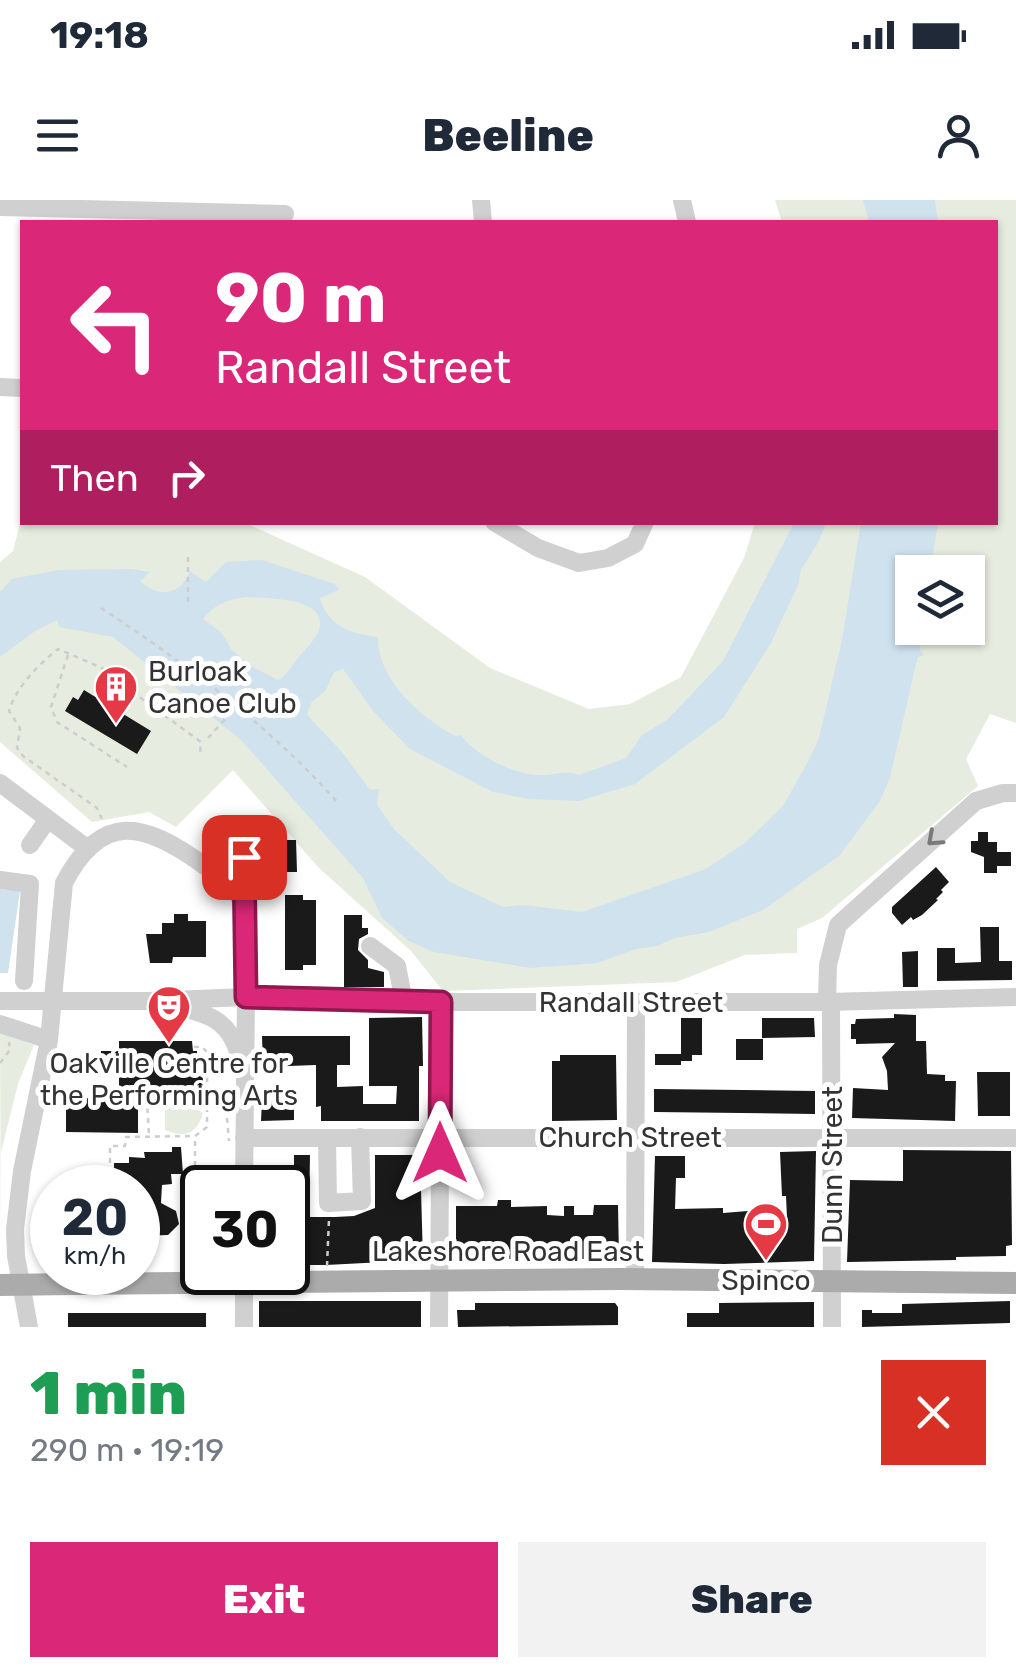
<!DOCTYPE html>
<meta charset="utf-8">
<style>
:root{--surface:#fff;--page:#f2f2f3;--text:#1f2937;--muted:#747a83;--accent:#db2777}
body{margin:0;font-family:Rubik,sans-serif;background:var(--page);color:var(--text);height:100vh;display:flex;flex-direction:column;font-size:38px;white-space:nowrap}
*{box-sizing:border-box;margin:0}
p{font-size:32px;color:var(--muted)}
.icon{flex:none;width:55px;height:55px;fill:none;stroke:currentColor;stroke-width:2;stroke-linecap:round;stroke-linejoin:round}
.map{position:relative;height:1127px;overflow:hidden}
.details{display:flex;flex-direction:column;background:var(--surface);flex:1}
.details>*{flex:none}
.top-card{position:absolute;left:20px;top:20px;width:978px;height:305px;border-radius:0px;box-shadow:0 2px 8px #0004;background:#db2777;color:#fff;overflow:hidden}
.buttons{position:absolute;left:895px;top:355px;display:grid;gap:20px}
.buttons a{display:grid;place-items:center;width:90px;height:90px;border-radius:0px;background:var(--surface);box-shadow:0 2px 8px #0004;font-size:50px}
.speed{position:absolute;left:30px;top:965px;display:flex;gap:20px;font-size:50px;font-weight:700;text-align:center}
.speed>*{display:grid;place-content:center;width:130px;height:130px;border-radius:50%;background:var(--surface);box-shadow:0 2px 8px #0004;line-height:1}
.speed small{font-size:25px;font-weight:400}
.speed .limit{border:5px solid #111;border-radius:15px;background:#fff;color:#111}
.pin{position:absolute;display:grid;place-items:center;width:85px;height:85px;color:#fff;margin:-42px;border-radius:20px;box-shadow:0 5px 15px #0006}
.me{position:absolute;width:110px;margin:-55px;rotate:0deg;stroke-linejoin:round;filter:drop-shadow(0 0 8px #0008)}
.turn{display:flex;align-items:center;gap:35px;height:210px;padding:0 30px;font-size:45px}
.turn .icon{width:130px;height:130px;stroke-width:2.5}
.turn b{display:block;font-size:70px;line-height:85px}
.then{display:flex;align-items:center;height:95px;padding:0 30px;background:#0003;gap:20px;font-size:38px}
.round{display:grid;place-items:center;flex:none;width:105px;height:105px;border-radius:0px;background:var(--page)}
.head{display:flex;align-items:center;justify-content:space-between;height:170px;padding:0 30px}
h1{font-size:60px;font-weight:800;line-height:75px;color:#1e9e55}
.cta{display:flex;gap:20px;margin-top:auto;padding:20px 30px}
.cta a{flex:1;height:115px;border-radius:0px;background:var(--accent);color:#fff;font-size:40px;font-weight:800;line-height:115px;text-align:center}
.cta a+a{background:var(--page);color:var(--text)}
.status{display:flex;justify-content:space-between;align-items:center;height:70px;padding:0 50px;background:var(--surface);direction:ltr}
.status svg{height:28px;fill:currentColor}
header{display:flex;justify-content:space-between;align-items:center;height:130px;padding:0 30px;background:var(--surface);font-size:45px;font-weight:800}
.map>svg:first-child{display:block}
</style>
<div class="status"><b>19:18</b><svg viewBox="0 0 49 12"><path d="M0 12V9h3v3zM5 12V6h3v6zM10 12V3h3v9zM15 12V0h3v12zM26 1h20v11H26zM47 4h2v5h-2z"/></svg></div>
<header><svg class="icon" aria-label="menu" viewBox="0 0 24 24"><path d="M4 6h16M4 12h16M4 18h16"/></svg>Beeline<svg class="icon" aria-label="person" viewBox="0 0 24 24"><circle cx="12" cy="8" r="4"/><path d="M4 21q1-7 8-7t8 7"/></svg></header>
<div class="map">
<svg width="1016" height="1127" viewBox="0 0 1016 1127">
<rect width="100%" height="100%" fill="#fff"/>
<path fill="#e6ecdf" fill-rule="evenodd" d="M775,0H1016V523L990,514L966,559L978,586L822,718L797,729V753L745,755L676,782L443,791L411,751L319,668L233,570L176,627L149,612L92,622L0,542V362L13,351L22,315V322L245,323L365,377L490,468L589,509L630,504L681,477L744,358L755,323L995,322V22H782ZM912,372H968V428H912Z
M0,833L34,845L18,884L1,952V1055Z
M172,898H194L195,908L203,913C197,933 186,939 165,930V903Z"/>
<path fill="#cfe2ee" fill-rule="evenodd" d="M863,0H935L938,22H869Z
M794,323H826L819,341L801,370L798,385L771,443L724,517L635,584L579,601L529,599L493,592L410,549L374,512L343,469L334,472L326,490L311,503L307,515L342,552L370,590L379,589L377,605L394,629L450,682L503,707L524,705L582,712L706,669L745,643L783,606L809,560L819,538L842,440L861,323H938L930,372H912V428H922L920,450L924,455L918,457L915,468L890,578L880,601L840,655L763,710L709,732L675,738L657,746L636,749L597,763L531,768L434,752L409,741L382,718L363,678L242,541L113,437L59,427L57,420L35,431L0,457V392L12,379L59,370L132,369L150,372L140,381C159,398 180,396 190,371L206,382L226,362L262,360L335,384L339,390L320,398C327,426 352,434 378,437C377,480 420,516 455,536L461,535C476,556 513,574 539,575C555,576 564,569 579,575L626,558L642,535L667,520L723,461ZM245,397C281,398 352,401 304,451C294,461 290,473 278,480L251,466L231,449L222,433L203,419C215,404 227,400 245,397Z
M0,689L20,691L8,773H0Z"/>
<path fill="#1a1a1a" d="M84,490L151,531L137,554L65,511L73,497L78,500Z
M978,632H988V642H997V652H1011V666H997V673H984V657L971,652V641H978Z
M265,640H296L297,672H280V664H265Z
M936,667L949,682L941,690L943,692L936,699L938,700L922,715L913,720L911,717L902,725L892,713V707Z
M285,695H303V700H316V765H303V770H285Z
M174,714H188V721H206V757H173L172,763H150L146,734H162V723H174Z
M344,715H362V728H368V734L359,739L358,750L368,760V768L384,772V787H344Z
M980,727H999V761H1012V780L937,781V748H955V763L981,762Z
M918,751V787H903L902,752Z
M894,814L916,815V841H926L927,874L945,875V881H956L955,921L852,918L853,888L888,890L887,871L882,857L895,843L856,844V839H851V824H855L856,819L894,818Z
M422,817L423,866H419V921H321V906L316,907V865L263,867L262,836H350V865H337V887L363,886V904H396L397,886H369V818Z
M681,818H702V855H692V861H681V865H655V854H681Z
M762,818H814L815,837L762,838Z
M736,839H763V860H736Z
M119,841H192L193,851H197V859H200L204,887H188V892H138V933L66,932V898H119V872H101V851H119Z
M560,855H616L617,920L552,921V861H560Z
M977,872H1010V916H978Z
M654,889L815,891V914L654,912Z
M262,900H294V920L261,921Z
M172,947H181L183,974H171L172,984L162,985L161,1003L176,1011L179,1024L168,1035L138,1036V988H114V963H129V957L145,958L144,952H172Z
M903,950L1011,951L1012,1045L1006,1046V1056L956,1057V1060L847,1062L850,980L903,981Z
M816,951L814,1061L724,1064L652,1062L655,956H685V978H676L675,1009L723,1008V1013L760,1010V1018H787L786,996H782L780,952Z
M294,955H310L309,1017H335L354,1016L375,1008V955H420L423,1060L326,1065H301V1060H288V988H262V972H294Z
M498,1000H511V1007L547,1006V1015L564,1016V1006H574V1015H593L594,1005H618L619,1059H484L474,1061V1064H456V1006H497Z
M259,1101H421V1127H259Z
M1010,1101V1123L862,1127V1110H872V1113H902V1104Z
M814,1102V1127H687V1113H719V1103Z
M475,1103H615L618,1107V1125L458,1127L457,1110H475Z
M68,1113H206V1127H68Z"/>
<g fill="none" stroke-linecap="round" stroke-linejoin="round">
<path stroke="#cdcdcd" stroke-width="2.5" stroke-dasharray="5 5" stroke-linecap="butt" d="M188,402V356
M101,408C186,464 270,526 338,603
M68,455L51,507L57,522L127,567
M208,538L236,507
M102,619L97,608L23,556L17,548L20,528L9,511C16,487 39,464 58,449L102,468L127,492L138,496L201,542L200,554
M194,847H202L207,852V927L195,936V1067
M0,863L10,850L9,842
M210,891H230
M208,896L225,895L229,941
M147,898L149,937
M88,971H110V946H125L126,937L194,936
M327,1066L329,1019"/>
<path stroke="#d0d0d0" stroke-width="18" d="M481,0L483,22
M682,0L687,22
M0,7L285,14
M0,187L22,188
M494,322L538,348L579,363L608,358L635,344L645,322
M0,583L88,649
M242,632L246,797L244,988
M30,645L48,619
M0,680L30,684L24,781
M370,746L397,766L404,802
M148,801L246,797L441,802H827L1016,797
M827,802L828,765L838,725L976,601L1003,593H1016
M831,802L832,1127
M173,806C207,813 229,819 239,855
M0,824L49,840
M244,938H1016
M327,938L328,1003L362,1001L360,937
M244,1073V1127
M635,1080L636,802
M29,1127L16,1056L15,1029L22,971L49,840L64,683C102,610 145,623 202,664C219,676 239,688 244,708
M439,1127L441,802"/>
<path stroke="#ababab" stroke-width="22" d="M75,1084L621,1079L1016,1083"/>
<path stroke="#d0d0d0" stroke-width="18" d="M0,801H148"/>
<path stroke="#ababab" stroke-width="22" d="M0,1085L75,1084"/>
</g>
<defs><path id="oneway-chevron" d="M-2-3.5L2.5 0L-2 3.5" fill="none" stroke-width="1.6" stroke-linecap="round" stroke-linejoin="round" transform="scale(2.5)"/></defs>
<use stroke="#7a7a7a" href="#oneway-chevron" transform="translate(934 639) rotate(138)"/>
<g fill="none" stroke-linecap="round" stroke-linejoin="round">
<g stroke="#8e194d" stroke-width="25">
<path id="route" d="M244,657L246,797L441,802L440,953"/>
</g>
<use href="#route" stroke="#db2777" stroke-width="18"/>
</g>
<defs>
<g id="building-pin" transform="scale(2.25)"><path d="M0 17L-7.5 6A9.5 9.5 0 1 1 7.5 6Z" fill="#e63946" stroke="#fff"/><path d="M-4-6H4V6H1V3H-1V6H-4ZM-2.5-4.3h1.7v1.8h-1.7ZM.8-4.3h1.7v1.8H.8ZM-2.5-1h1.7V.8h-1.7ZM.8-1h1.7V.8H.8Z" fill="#fff"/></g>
<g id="theatre-pin" transform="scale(2.25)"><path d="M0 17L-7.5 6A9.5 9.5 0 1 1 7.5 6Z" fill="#e63946" stroke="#fff"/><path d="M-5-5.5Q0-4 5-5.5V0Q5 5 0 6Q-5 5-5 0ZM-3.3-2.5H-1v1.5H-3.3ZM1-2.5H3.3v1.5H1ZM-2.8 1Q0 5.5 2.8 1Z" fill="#fff"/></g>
<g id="stadium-pin" transform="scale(2.25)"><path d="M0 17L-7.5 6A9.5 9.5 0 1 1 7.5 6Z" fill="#e63946" stroke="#fff"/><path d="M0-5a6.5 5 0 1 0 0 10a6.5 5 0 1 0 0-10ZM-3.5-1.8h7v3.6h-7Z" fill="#fff"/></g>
</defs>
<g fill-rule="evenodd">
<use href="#building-pin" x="116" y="487"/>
<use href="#theatre-pin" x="169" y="807"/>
<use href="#stadium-pin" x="766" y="1024"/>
</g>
<g text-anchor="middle" stroke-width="10" stroke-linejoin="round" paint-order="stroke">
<g font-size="28" fill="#333" stroke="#fff">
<text x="148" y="481" text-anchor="start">Burloak<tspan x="148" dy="32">Canoe Club</tspan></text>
<text x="169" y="873">Oakville Centre for<tspan x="169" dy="32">the Performing Arts</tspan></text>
<text x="766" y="1090">Spinco</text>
</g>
<g font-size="28" fill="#333" stroke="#fff">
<text x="631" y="812">Randall Street</text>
<text x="630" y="947">Church Street</text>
<text transform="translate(832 965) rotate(-90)" y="10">Dunn Street</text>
<text x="508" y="1061">Lakeshore Road East</text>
</g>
</g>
</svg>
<div class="buttons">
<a><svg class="icon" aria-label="layers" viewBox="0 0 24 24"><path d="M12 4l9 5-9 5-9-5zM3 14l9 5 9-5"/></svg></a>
</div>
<div class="speed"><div>20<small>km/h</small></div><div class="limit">30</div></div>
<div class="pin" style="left:244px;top:657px;background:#d93025"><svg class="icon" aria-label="arrive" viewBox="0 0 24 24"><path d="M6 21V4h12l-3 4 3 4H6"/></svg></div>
<svg class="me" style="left:440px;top:953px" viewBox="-20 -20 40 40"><path d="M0-17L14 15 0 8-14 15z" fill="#db2777" stroke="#fff" stroke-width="4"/></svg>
<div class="top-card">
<div class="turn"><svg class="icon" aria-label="left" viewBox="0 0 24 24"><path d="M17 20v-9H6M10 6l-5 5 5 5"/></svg><div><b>90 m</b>Randall Street</div></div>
<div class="then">Then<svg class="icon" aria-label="right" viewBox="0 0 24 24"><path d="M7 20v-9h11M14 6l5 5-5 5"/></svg></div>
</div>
</div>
<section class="details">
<div class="head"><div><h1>1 min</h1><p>290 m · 19:19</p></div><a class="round" style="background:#d93025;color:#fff"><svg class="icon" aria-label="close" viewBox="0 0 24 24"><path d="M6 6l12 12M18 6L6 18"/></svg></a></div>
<div class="cta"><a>Exit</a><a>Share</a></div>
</section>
